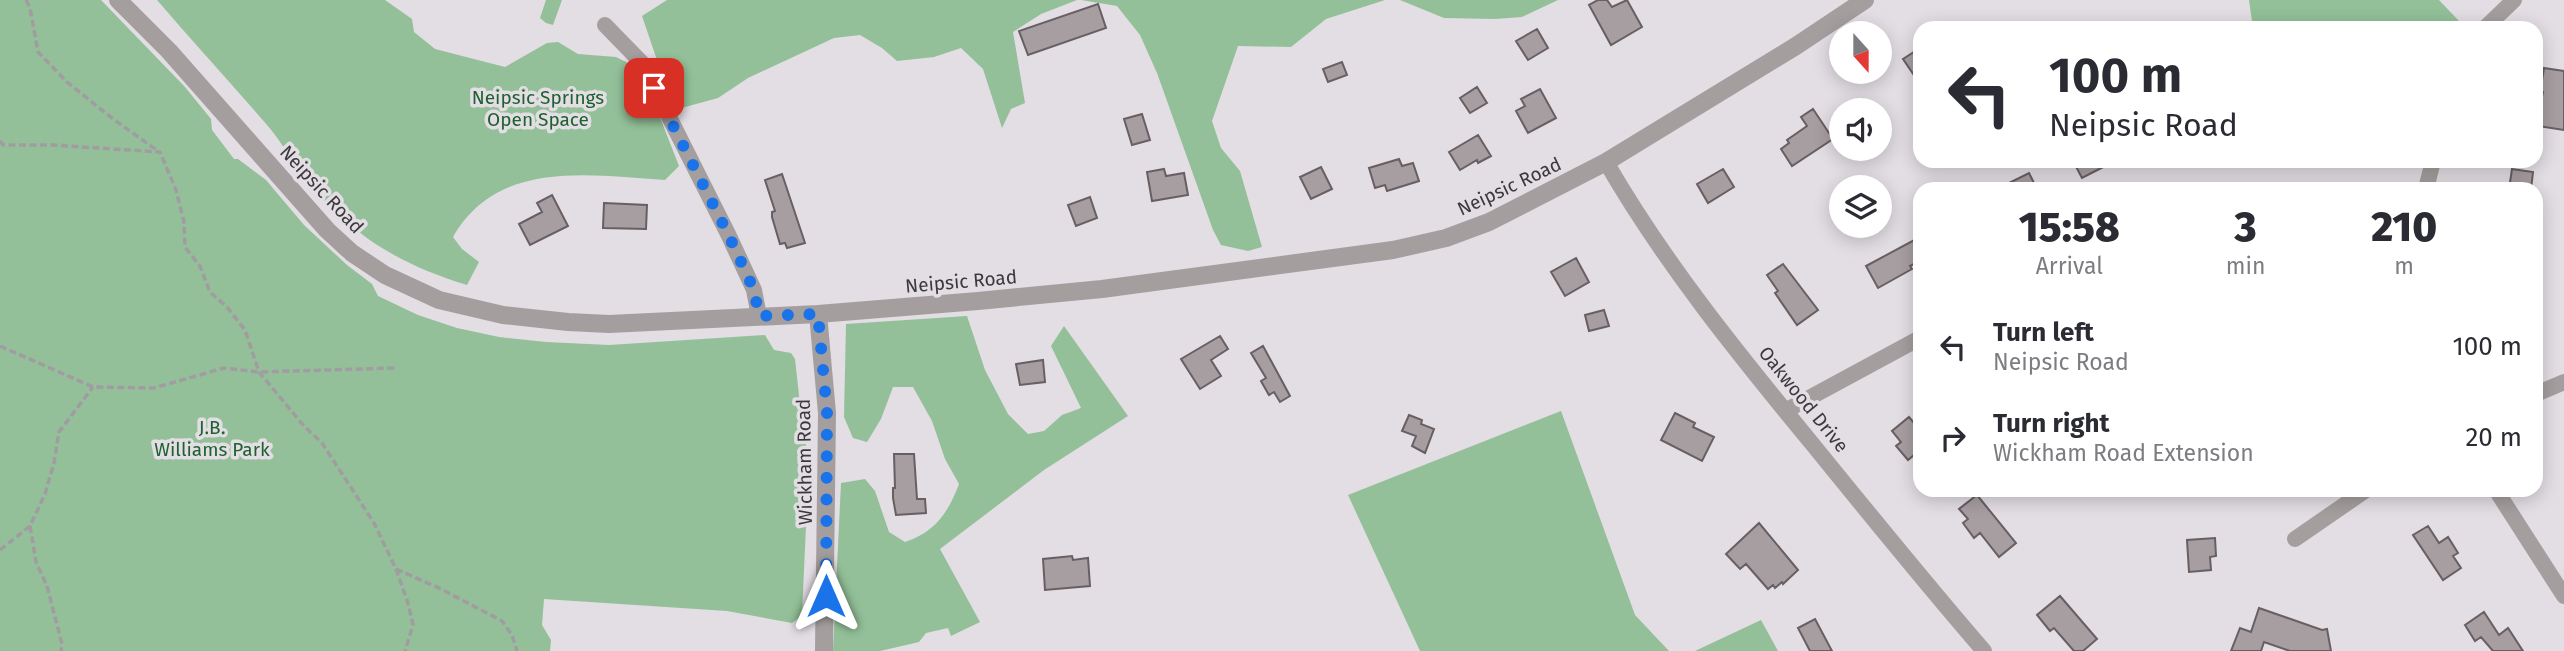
<!DOCTYPE html>
<style>
:root{--surface:#fff;--page:#f2f2f3;--text:#2b2b33;--muted:#7c7c81}
body{margin:0;font-family:"Fira Sans",sans-serif;background:var(--page);color:var(--text);height:100vh;display:flex;flex-direction:column;font-size:26px;white-space:nowrap}
*{box-sizing:border-box;margin:0}
p{font-size:23px;color:var(--muted)}
.icon{flex:none;width:38px;height:38px;fill:none;stroke:currentColor;stroke-width:2;stroke-linecap:round;stroke-linejoin:round}
.map{position:relative;flex:1;overflow:hidden}
.sheet{position:absolute;left:1913px;top:182px;width:630px;height:315px;display:flex;flex-direction:column;background:var(--surface);border-radius:21px;box-shadow:0 4px 18px #0003}
.sheet>*{flex:none}
.hud{position:absolute;left:1913px;top:21px;width:630px;height:147px;border-radius:21px;box-shadow:0 4px 18px #0003;background:#fff;color:var(--text);overflow:hidden}
.needle{width:46px;rotate:159deg}
.tools{position:absolute;left:1829px;top:21px;display:grid;gap:14px}
.tools a{display:grid;place-items:center;width:63px;height:63px;border-radius:50%;background:var(--surface);box-shadow:0 4px 18px #0003;font-size:35px}
.pin{position:absolute;display:grid;place-items:center;width:60px;height:60px;color:#fff;margin:-30px;border-radius:14px;box-shadow:0 4px 10px #0006}
.me{position:absolute;width:77px;margin:-38px;rotate:0deg;stroke-linejoin:round;filter:drop-shadow(0 0 5px #0008)}
.turn{display:flex;align-items:center;gap:24px;height:147px;padding:0 21px;font-size:32px}
.turn .icon{width:91px;height:91px;stroke-width:2.5}
.turn b{display:block;font-size:49px;line-height:60px}
.eta{display:flex;justify-content:space-evenly;align-items:center;height:119px;text-align:center}
.eta b{font-size:42px;font-weight:800;line-height:49px}
ul{padding:0;list-style:none}
li{display:flex;align-items:center;gap:21px;height:91px;padding:0 21px}
li div{flex:1}
li b{display:block;font-size:26px}
li em{font-style:normal}
.map>svg:first-child{display:block}
</style>
<div class="map">
<svg width="2564" height="651" viewBox="0 0 2564 651">
<rect width="100%" height="100%" fill="#e3dde4"/>
<path fill="#93c098" d="M0,0H101L185,87L211,119L212,130L234,159H238L266,180L304,225L347,265L372,284L378,296L418,315L457,328L499,337L546,342L609,345L765,335L774,350L791,353L795,359L801,413L805,428L808,481L802,615L792,623L727,611L544,599L542,625L551,640L550,651H0Z
M157,0H385L412,19L414,32L435,49L505,67L547,43L558,42L578,54L616,57L628,63L652,97L679,166L665,180C588,175 498,159 453,237L462,249L479,262L467,285C399,264 354,237 308,182C293,164 282,142 267,125C231,83 193,42 157,0Z
M546,0H562L553,25L546,23L540,18Z
M667,0H1077L1041,14L1013,32L1025,103L1011,109L1002,128L983,69L961,48L934,57L897,61L882,48L860,35L834,38L748,78L718,98L674,110L642,16Z
M1081,0H1385L1326,19L1291,47L1238,46L1212,121L1221,148L1240,171L1262,247L1248,251L1221,245L1213,230L1157,73L1140,35L1117,6Z
M1400,0H1558L1522,17L1495,19L1444,18Z
M2249,0H2439L2459,21L2455,28H2253Z
M967,316L985,370L1008,414L1028,434L1044,431L1062,415L1081,408L1051,346L1064,326L1128,416L1044,470L940,549L980,622L951,636L948,628L926,633L919,642L880,651H833L841,483L865,479L875,491L889,532L905,542C935,532 948,513 959,484L945,459L932,421L913,387H893L881,419L867,442L853,438L844,417L846,324Z
M1561,411L1635,615L1669,651H1420L1348,495Z
M1761,620L1778,651H1695Z"/>
<path fill="#a79ea1" stroke="#685f62" stroke-width="2" d="M1598,0H1607L1612,7L1627,0L1642,27L1611,45L1589,5Z
M1098,4L1106,28L1028,55L1019,31Z
M1537,29L1548,48L1528,60L1516,41Z
M1920,48V84L1903,59Z
M1342,62L1347,75L1328,82L1323,69Z
M2544,68L2564,71V130L2539,126L2542,107H2540L2543,92H2540Z
M1477,87L1487,103L1470,113L1460,98Z
M1540,89L1556,118L1528,133L1516,111L1525,106L1521,99Z
M1813,109L1833,139L1792,166L1781,149L1789,143L1787,140L1807,126L1801,117Z
M1142,114L1150,140L1132,145L1124,119Z
M1478,135L1491,156L1478,163L1477,160L1460,170L1449,152Z
M1399,159L1402,166L1413,163L1419,181L1387,191L1385,185L1375,188L1369,168Z
M2073,161H2115L2082,178Z
M1321,167L1332,189L1311,199L1300,177Z
M1164,169L1166,176L1184,173L1188,195L1152,201L1147,172Z
M1723,169L1734,187L1708,203L1697,184Z
M2512,169L2533,172L2531,189H2509Z
M2029,173L2037,189H1997Z
M782,174L805,243L787,248L785,243L780,244L772,217V212L775,211L765,180Z
M552,195L568,226L530,245L519,224L542,212L537,203Z
M1090,197L1097,218L1076,226L1068,205Z
M604,203L647,205L646,229L603,228Z
M1920,237V261L1910,266L1912,269L1878,288L1866,266Z
M1576,258L1589,282L1565,296L1551,272Z
M1783,264L1818,310L1797,325L1775,293L1778,291L1767,275Z
M1604,310L1609,326L1589,331L1585,315Z
M1220,336L1228,349L1211,360L1221,376L1200,389L1181,359Z
M1263,346L1290,396L1280,402L1274,392L1269,395L1261,381L1266,378L1251,353Z
M1043,360L1045,382L1020,385L1016,364Z
M1675,413L1695,423L1693,427L1714,437L1702,461L1661,440Z
M1409,415L1422,420L1421,424L1434,429L1425,453L1412,446L1416,436L1402,431Z
M1909,417L1920,430V450L1908,460L1896,446L1901,442L1892,431Z
M894,454H914L917,499H925L926,513L896,515L893,498V488H895Z
M1977,495L2016,543L1999,557L1980,533L1974,538L1963,523L1968,519L1959,509Z
M1759,523L1798,570L1783,584L1782,582L1775,588L1773,585L1768,589L1746,564L1740,569L1726,554Z
M2428,526L2439,543L2448,537L2458,553L2453,556L2461,568L2443,580L2413,535Z
M2215,538L2216,556L2210,557L2211,570L2189,572L2187,540Z
M1072,556L1073,560L1088,558L1090,586L1045,590L1043,559Z
M2060,596L2097,639L2083,651H2074L2054,628L2050,631L2037,615Z
M2259,608L2322,630L2327,629L2331,651H2290L2264,642L2261,651H2231L2240,628L2251,632Z
M2484,612L2499,635L2508,628L2523,651H2493L2481,637L2475,641L2465,625Z
M1815,619L1832,651H1810L1798,628Z"/>
<g fill="none" stroke-linecap="round" stroke-linejoin="round">
<path stroke="#a09ca1" stroke-width="3.5" stroke-dasharray="7 3.5" stroke-linecap="butt" d="M26,0L30,8L38,52L67,82L113,119L158,151
M0,141L3,145H52L160,152L176,190L184,222L185,247L200,266L210,292L227,307L245,330L259,372L304,426L322,443L374,523L396,569L408,603L413,625L405,651
M0,346L93,387L154,388L224,368L259,372L396,368
M30,526L36,562L47,586L62,644L61,651
M0,550L30,526L45,494L54,463L59,432L93,387
M396,569L441,589L502,621L512,635L517,651"/>
<path stroke="#a49f9e" stroke-width="16" d="M605,25L642,63L729,236L754,290L759,316
M2485,28L2514,0
M1606,162C1665,264 1739,355 1814,446C1870,515 1926,584 1984,651
M2426,189L2433,161
M2536,394L2564,382
M1785,411L1920,338
M2496,490L2564,596
M2295,539L2366,490"/>
<path stroke="#a49f9e" stroke-width="18" d="M118,0L169,51L327,230L352,253L385,275L439,300L503,315L568,322L609,324L818,314L978,301L1102,289L1393,250L1446,238L1489,222L1606,162L1796,46L1865,0
M818,314L827,413L824,651"/>
</g>
<g fill="none" stroke-linecap="round" stroke-linejoin="round">
<path stroke="#1a73e8" stroke-width="12" stroke-dasharray="0 21.6" d="M654,88L729,236L754,290L759,316L818,314L827,413L826,596"/>
</g>
<g text-anchor="middle" stroke-width="7" stroke-linejoin="round" paint-order="stroke">
<g font-size="19" fill="#1d612e" stroke="#e3dde4">
<text x="538" y="104">Neipsic Springs<tspan x="538" dy="22">Open Space</tspan></text>
<text x="212" y="434">J.B.<tspan x="212" dy="22">Williams Park</tspan></text>
</g>
<g font-size="19" fill="#3c393c" stroke="#e3dde4">
<text transform="translate(1509 186) rotate(-25)" y="7">Neipsic Road</text>
<text transform="translate(322 189) rotate(47)" y="7">Neipsic Road</text>
<text transform="translate(961 281) rotate(-5)" y="7">Neipsic Road</text>
<text transform="translate(1804 399) rotate(51)" y="7">Oakwood Drive</text>
<text transform="translate(804 462) rotate(-91)" y="7">Wickham Road</text>
</g>
</g>
</svg>
<div class="tools">
<a><svg class="needle" viewBox="-14 -14 28 28"><path d="M0-13l5 13h-10z" fill="#e53935"/><path d="M0 13l5-13h-10z" fill="#7c7c81"/></svg></a>
<a><svg class="icon" aria-label="sound" viewBox="0 0 24 24"><path d="M4 9h4l5-4v14l-5-4H4zM17 9q2 3 0 6"/></svg></a>
<a><svg class="icon" aria-label="layers" viewBox="0 0 24 24"><path d="M12 4l9 5-9 5-9-5zM3 14l9 5 9-5"/></svg></a>
</div>
<div class="pin" style="left:654px;top:88px;background:#d93025"><svg class="icon" aria-label="arrive" viewBox="0 0 24 24"><path d="M6 21V4h12l-3 4 3 4H6"/></svg></div>
<svg class="me" style="left:826px;top:596px" viewBox="-20 -20 40 40"><path d="M0-17L14 15 0 8-14 15z" fill="#1a73e8" stroke="#fff" stroke-width="4"/></svg>
<div class="hud">
<div class="turn"><svg class="icon" aria-label="left" viewBox="0 0 24 24"><path d="M17 20v-9H6M10 6l-5 5 5 5"/></svg><div><b>100 m</b>Neipsic Road</div></div>
</div>
<section class="sheet">
<div class="eta">
<div><b>15:58</b><p>Arrival</p></div>
<div><b>3</b><p>min</p></div>
<div><b>210</b><p>m</p></div>
</div>
<ul>
<li><svg class="icon" aria-label="left" viewBox="0 0 24 24"><path d="M17 20v-9H6M10 6l-5 5 5 5"/></svg><div><b>Turn left</b><p>Neipsic Road</p></div><em>100 m</em></li>
<li><svg class="icon" aria-label="right" viewBox="0 0 24 24"><path d="M7 20v-9h11M14 6l5 5-5 5"/></svg><div><b>Turn right</b><p>Wickham Road Extension</p></div><em>20 m</em></li>
</ul>
</section>
</div>
